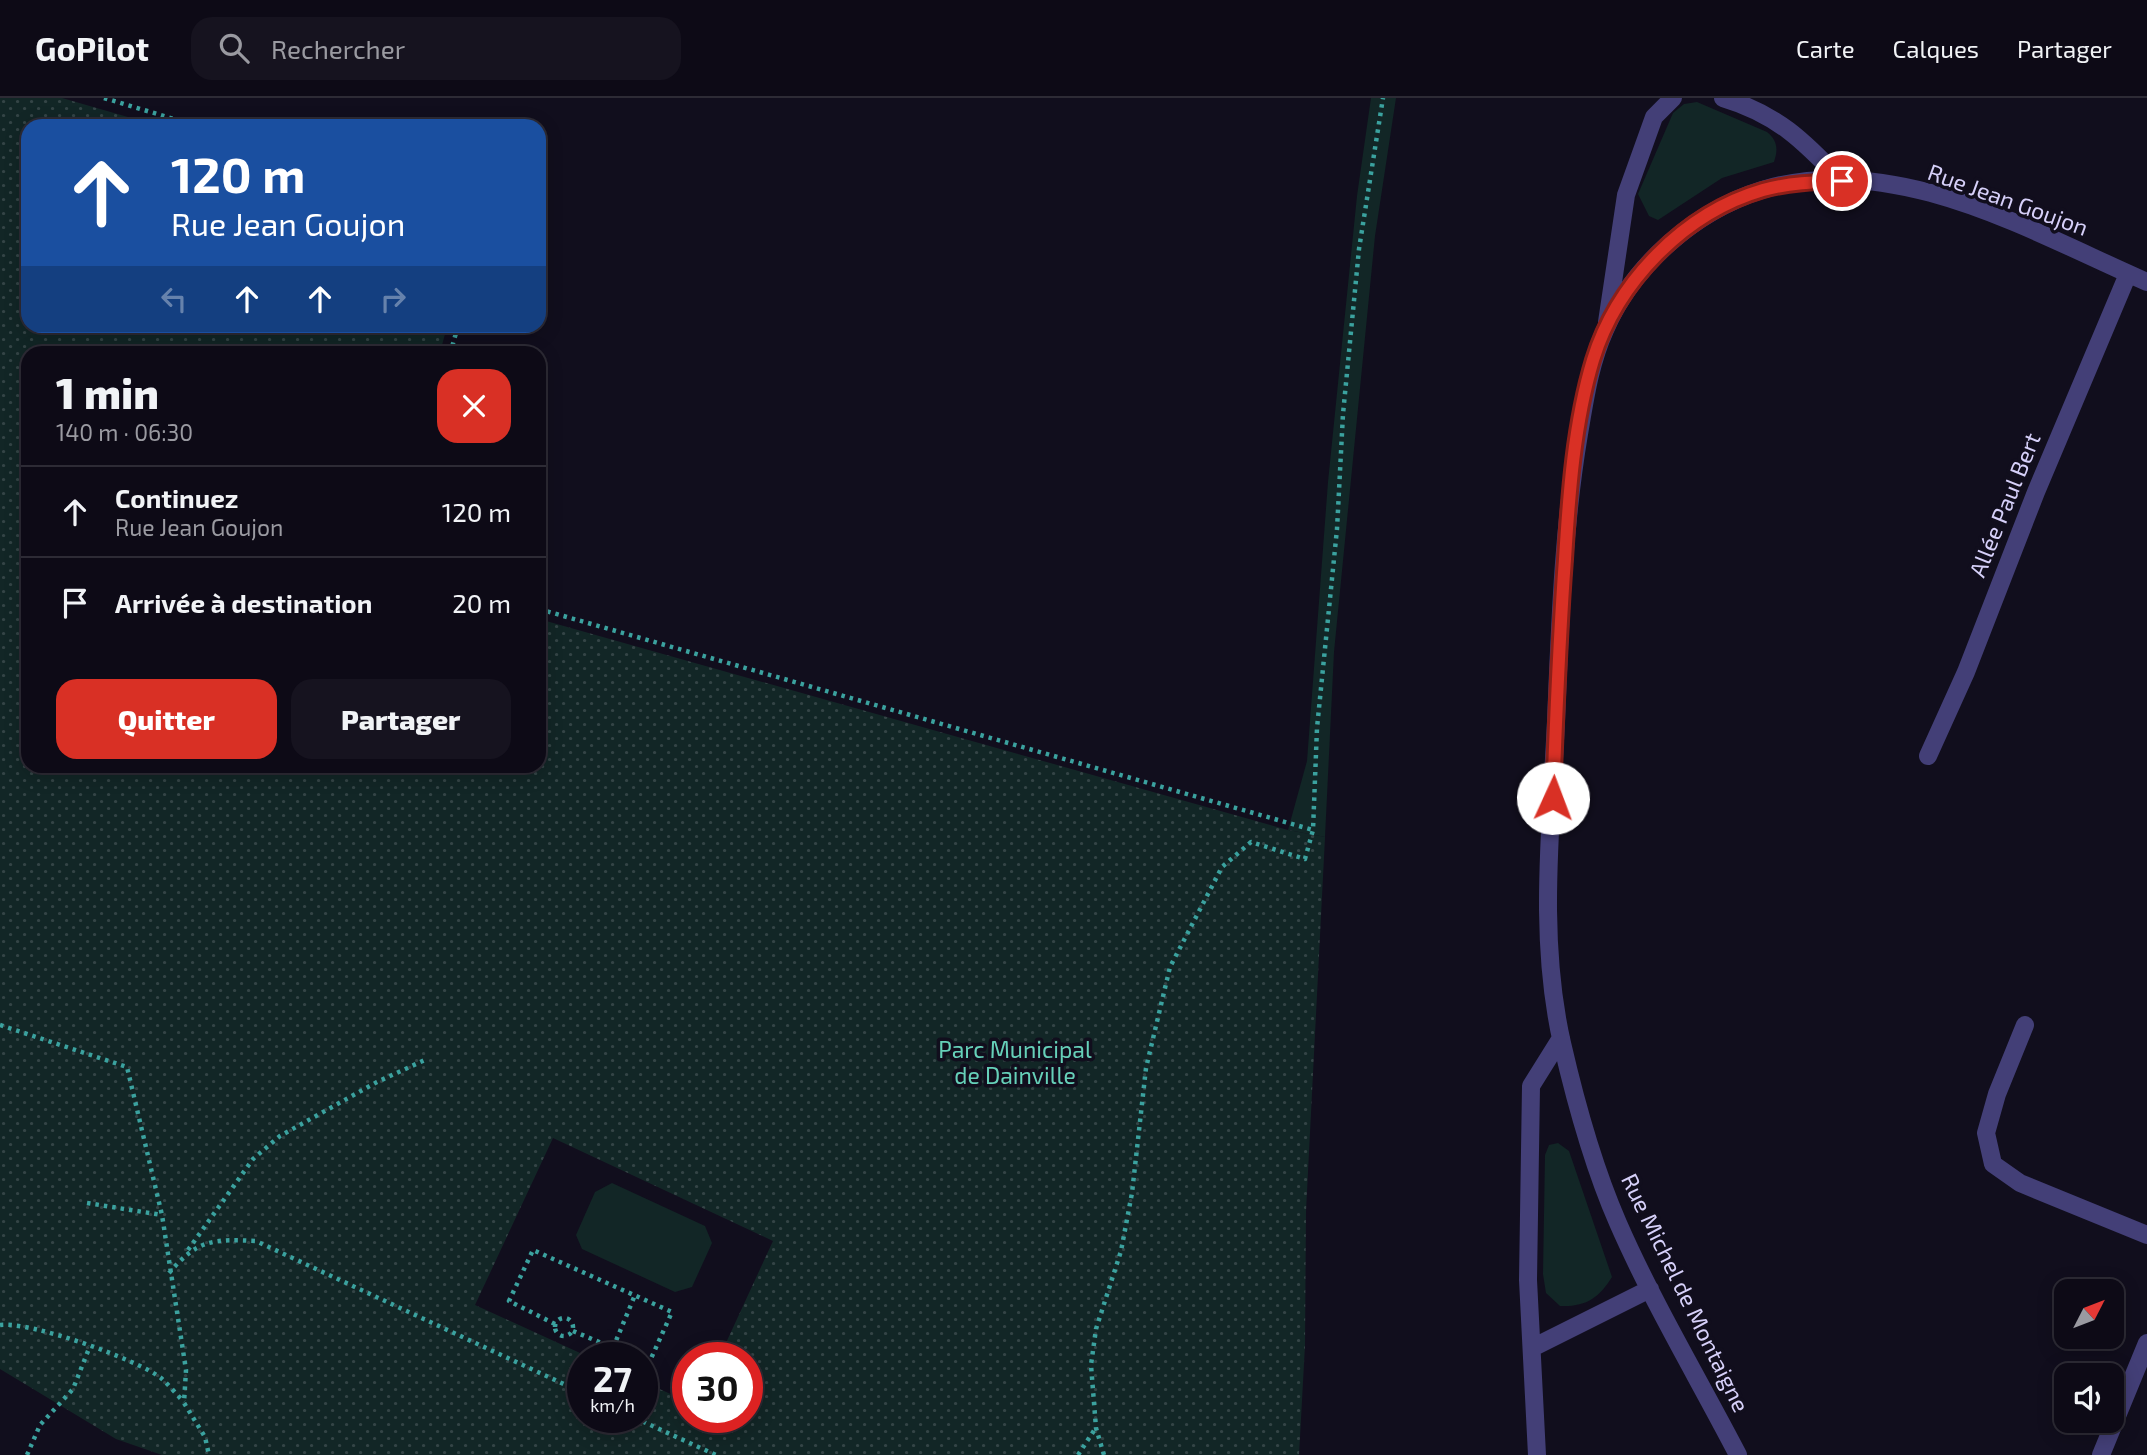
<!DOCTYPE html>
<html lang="fr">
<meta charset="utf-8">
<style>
:root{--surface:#0d0a16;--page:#16131f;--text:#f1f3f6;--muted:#9a9aa1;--line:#2d2b35;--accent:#d93025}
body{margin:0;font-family:"Exo 2",sans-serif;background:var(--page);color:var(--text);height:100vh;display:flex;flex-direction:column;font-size:26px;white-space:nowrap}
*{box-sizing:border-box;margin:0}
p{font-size:23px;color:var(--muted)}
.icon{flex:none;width:38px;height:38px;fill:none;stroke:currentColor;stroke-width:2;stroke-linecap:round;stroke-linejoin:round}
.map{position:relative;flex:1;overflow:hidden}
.details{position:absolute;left:21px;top:248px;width:525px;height:427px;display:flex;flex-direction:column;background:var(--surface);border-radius:21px;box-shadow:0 4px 18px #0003,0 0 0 2px var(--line)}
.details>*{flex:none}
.guide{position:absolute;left:21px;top:21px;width:525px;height:214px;border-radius:21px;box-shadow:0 4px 18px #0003,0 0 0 2px var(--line);background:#1a4fa0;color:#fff;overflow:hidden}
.needle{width:46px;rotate:48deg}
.controls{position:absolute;left:2054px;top:1181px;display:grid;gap:14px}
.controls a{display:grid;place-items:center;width:70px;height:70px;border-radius:14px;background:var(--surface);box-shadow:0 4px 18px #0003,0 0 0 2px var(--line);font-size:35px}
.speed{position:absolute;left:567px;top:1244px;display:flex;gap:14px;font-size:35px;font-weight:700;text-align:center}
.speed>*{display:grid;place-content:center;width:91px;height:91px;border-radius:50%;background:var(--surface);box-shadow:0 4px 18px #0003,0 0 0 2px var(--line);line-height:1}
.speed small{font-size:18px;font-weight:400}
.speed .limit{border:10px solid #d22;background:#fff;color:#111}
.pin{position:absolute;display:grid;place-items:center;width:60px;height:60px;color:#fff;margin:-30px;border:4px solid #fff;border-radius:50%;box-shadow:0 2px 7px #0007}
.me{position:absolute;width:77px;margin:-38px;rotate:2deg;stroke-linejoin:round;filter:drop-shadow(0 0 5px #0008)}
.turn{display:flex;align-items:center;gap:24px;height:147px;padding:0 35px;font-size:32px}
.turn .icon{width:91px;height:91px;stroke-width:2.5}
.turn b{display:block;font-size:49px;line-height:60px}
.lanes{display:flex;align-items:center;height:66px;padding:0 35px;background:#0003;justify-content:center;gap:35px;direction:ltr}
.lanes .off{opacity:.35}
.round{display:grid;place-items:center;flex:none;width:74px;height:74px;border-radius:21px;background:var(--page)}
.headline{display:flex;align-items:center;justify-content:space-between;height:119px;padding:0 35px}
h1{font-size:42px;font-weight:800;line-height:52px}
.primary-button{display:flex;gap:14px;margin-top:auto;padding:14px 35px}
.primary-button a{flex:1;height:80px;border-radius:21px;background:var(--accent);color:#fff;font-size:28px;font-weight:800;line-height:80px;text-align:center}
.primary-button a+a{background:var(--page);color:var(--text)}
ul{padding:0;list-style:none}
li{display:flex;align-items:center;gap:21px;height:91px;padding:0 35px;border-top:2px solid var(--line)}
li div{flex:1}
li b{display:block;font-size:26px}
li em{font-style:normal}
header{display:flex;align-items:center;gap:42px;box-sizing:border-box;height:98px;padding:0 35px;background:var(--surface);border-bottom:2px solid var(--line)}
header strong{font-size:33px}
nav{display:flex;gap:38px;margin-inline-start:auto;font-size:24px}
.search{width:490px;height:63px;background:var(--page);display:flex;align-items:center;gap:18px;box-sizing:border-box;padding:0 24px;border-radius:21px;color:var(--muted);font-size:26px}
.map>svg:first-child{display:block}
</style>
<header>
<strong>GoPilot</strong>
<div class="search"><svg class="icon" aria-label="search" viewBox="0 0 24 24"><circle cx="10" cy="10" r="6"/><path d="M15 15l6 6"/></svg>Rechercher</div>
<nav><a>Carte</a><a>Calques</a><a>Partager</a></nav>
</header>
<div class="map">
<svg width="2147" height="1357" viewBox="0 0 2147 1357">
<defs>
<pattern id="park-dots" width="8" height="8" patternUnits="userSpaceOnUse" patternTransform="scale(1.75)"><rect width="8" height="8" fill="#122626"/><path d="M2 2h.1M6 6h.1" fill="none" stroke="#344446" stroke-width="1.8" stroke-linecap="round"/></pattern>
</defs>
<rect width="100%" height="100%" fill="#110e1d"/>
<path fill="#122626" d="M1371,0H1396L1375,138L1334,554L1325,739L1288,732L1307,663L1328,384L1357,98Z
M1697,4L1767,34C1778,43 1778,52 1774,64L1722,80L1658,122L1649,118L1638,96L1673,15L1684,6Z
M1558,1045L1569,1053L1612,1179C1599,1200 1586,1209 1560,1208L1546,1195L1543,1176L1545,1057L1549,1047Z
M612,1085L705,1128L712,1145L692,1189L675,1194L582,1151L576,1137L595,1094Z"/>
<path fill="url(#park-dots)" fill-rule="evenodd" d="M0,0H62L159,28H28V228H447L440,255L28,256V668H539V521L1288,732L1325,739L1306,1113L1305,1247L1299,1357H162L116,1341L0,1271ZM553,1040L773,1143L719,1260H747V1320H688V1304L642,1283V1320H583V1260H591L475,1207Z"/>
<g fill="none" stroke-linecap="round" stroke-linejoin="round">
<path stroke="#3ba29f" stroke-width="4.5" stroke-dasharray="3.5 5" stroke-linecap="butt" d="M104,0L197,28
M450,256L458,228
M539,511L1313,732
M0,927L127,969L162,1117L186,1272L184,1305L205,1339L209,1357
M87,1105L162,1117
M188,1152L253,1061L280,1038L377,984L427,961
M169,1175C198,1141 213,1141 256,1143L583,1295
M555 1229a9 9 0 1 1 18 0a9 9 0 1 1-18 0Z
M555,1226L509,1203L533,1152L672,1214L649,1265L642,1262
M0,1227C30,1223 136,1261 161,1280C169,1287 177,1297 184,1304
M573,1233L637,1260
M613,1250L635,1197
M635,1320L716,1357
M27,1357L40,1327L73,1291L90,1248
M1078,1357L1095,1331
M1104,1357L1096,1330L1091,1267L1096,1231L1121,1153L1132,1095L1146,970L1170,869L1222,769L1251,744L1305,761L1313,732L1317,630L1337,431L1343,316L1359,151L1383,0"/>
<path stroke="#433f77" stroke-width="18" d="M1723,0C1777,16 1804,43 1842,83
M1607,224L1626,97L1654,19L1673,0"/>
<path stroke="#433f77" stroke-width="18" d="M1928,658L1966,574L2036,394L2128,176
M2025,927L1997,996L1986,1035L1993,1066L2020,1085L2147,1137
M1534,1249L1650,1191
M1537,1357L1528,1182L1531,988L1561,940
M1738,1357C1698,1280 1653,1205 1618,1125C1593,1068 1576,1006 1562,945C1538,840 1551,730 1556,623C1560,527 1563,431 1579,336C1585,301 1590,265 1605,232C1633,167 1695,113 1762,92C1894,52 2030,133 2147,184
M2101,1357L2147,1245"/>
</g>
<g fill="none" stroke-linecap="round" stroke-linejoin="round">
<g stroke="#8d1f18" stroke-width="18">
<path id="route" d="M1553,700C1556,620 1559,541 1565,461C1569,396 1574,325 1593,262C1617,184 1684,115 1763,92C1788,85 1815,84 1842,83"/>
</g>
<use href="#route" stroke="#d93025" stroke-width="12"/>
</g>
<g text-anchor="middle" stroke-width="7" stroke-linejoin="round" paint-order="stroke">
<g font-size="23" fill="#d6d0f9" stroke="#110e1d">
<text transform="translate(2008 102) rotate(20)" y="8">Rue Jean Goujon</text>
<text transform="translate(2005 407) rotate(-68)" y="8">Allée Paul Bert</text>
<text transform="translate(1685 1195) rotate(64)" y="8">Rue Michel de Montaigne</text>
</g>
<g font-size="23" fill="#66d0b9" stroke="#110e1d">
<text x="1015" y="960">Parc Municipal<tspan x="1015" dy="26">de Dainville</tspan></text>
</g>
</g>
</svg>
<div class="controls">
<a><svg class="needle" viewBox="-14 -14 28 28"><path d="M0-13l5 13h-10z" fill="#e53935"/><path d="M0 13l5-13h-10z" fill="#9a9aa1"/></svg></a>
<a><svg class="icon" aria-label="sound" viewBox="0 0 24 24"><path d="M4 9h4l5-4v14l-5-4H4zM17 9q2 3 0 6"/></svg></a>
</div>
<div class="speed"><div>27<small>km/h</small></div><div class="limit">30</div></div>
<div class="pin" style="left:1842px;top:83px;background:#d93025"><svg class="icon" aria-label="arrive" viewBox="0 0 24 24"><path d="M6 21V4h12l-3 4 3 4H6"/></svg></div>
<svg class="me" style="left:1553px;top:700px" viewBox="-20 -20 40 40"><circle r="19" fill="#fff"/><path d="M0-13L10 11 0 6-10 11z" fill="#d93025"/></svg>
<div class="guide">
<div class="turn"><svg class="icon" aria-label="ahead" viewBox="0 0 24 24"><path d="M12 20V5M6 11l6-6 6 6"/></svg><div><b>120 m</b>Rue Jean Goujon</div></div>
<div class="lanes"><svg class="icon off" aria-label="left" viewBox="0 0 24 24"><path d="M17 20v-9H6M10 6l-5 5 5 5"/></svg><svg class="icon" aria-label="ahead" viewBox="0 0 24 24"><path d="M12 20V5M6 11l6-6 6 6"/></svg><svg class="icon" aria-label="ahead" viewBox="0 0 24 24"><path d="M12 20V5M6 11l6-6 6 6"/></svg><svg class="icon off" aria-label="right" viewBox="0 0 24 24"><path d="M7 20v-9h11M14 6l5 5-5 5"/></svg></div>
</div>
<section class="details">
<div class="headline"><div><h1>1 min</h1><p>140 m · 06:30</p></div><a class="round" style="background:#d93025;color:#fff"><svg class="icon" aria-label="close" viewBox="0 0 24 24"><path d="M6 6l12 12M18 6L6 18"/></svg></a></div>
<ul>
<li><svg class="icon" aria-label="ahead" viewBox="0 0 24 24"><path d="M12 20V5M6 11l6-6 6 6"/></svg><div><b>Continuez</b><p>Rue Jean Goujon</p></div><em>120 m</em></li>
<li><svg class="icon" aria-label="arrive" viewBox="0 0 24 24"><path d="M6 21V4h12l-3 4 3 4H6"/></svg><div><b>Arrivée à destination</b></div><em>20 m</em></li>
</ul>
<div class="primary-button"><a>Quitter</a><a>Partager</a></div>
</section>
</div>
